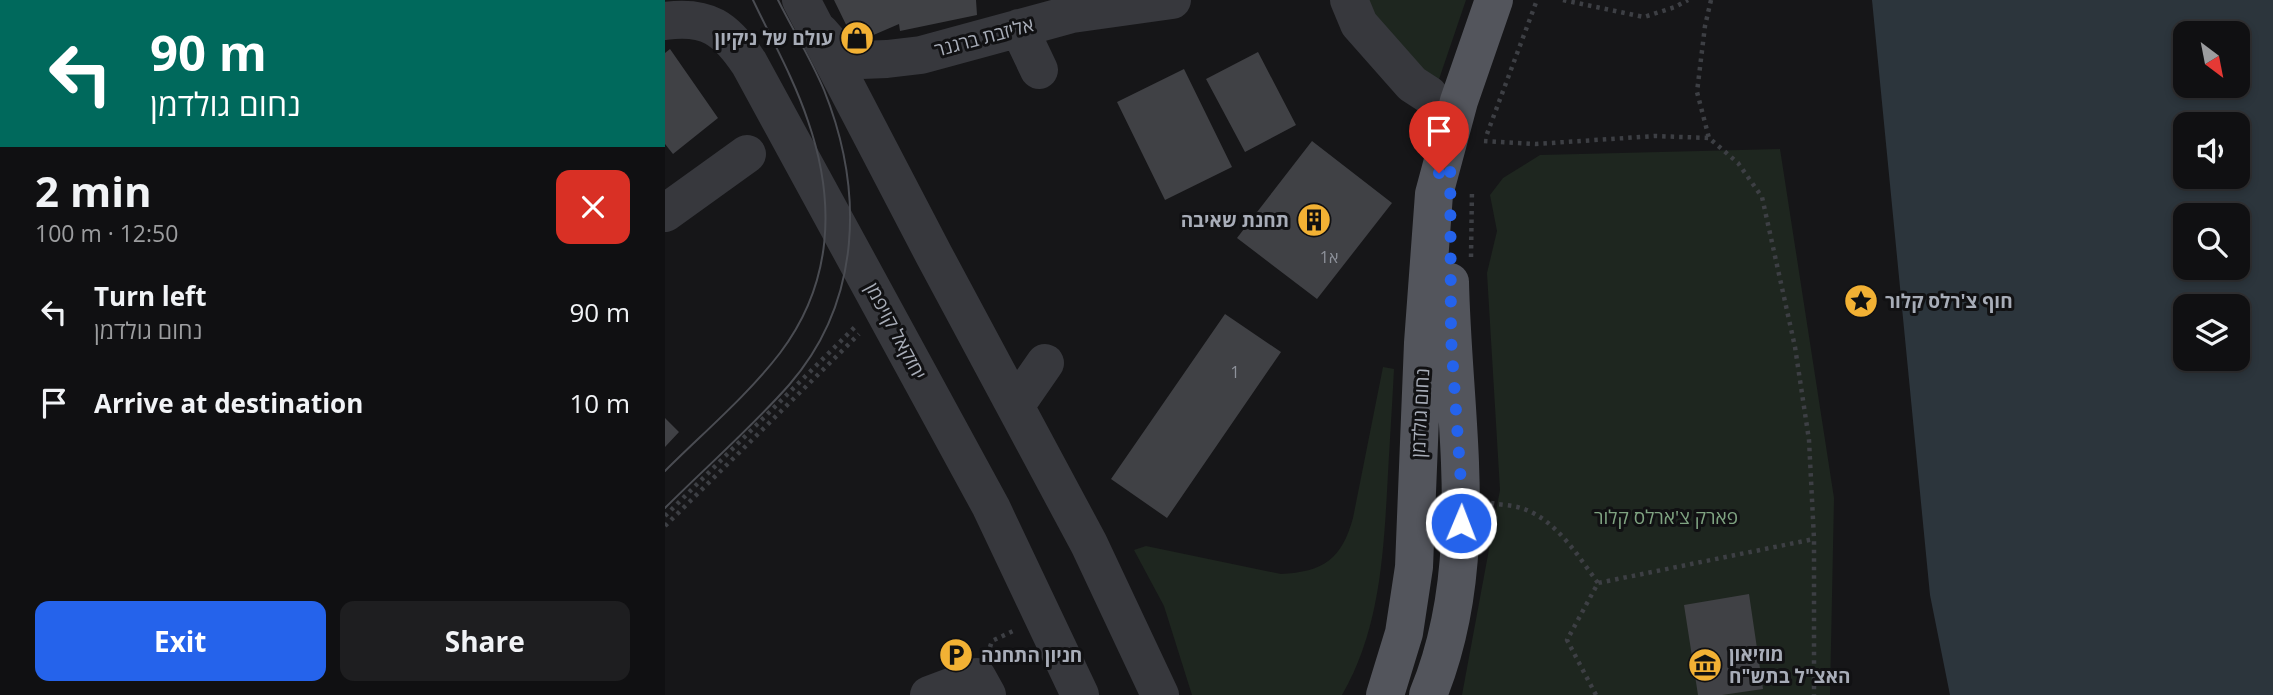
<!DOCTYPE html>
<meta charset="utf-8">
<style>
:root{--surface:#101012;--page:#1e1e20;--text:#f1f3f6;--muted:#9c9d9f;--line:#303032;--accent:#2563eb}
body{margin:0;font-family:"Open Sans","Noto Sans Hebrew",sans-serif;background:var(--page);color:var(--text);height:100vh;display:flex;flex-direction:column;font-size:26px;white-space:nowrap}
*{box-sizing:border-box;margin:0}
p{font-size:23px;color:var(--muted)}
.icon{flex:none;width:38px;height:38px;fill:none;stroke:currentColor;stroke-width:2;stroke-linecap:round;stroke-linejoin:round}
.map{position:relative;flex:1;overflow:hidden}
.side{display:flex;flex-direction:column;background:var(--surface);width:665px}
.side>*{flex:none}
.banner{background:#00695c;color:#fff;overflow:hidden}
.needle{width:46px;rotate:148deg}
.buttons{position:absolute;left:1508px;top:21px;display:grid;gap:14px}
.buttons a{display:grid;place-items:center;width:77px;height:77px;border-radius:14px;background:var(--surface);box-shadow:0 4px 10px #0003,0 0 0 2px var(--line);font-size:35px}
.pin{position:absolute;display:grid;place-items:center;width:60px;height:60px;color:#fff;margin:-72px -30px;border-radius:50% 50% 50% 0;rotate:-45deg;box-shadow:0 0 7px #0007}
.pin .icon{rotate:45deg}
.me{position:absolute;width:77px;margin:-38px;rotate:1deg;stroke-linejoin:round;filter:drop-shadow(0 0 5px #0008)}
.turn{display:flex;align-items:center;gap:24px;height:147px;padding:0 35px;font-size:32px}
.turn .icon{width:91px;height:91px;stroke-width:2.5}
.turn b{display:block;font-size:49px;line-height:60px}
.round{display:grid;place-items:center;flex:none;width:74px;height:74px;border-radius:14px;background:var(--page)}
.headline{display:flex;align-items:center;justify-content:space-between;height:119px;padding:0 35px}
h1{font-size:42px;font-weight:700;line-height:52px}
.primary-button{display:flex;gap:14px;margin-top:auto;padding:14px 35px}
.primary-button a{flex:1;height:80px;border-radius:14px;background:var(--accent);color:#fff;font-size:28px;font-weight:700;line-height:80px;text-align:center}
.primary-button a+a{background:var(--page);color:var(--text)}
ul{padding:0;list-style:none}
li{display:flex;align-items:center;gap:21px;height:91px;padding:0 35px}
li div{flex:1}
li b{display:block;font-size:26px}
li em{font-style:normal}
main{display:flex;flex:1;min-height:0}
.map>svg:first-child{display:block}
</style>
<main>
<section class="side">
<div class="banner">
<div class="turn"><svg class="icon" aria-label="left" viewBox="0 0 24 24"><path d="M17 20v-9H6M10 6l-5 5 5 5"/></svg><div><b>90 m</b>נחום גולדמן</div></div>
</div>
<div class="headline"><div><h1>2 min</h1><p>100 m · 12:50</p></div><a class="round" style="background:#d93025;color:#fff"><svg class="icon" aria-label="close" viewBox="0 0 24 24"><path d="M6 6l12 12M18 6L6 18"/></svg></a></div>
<ul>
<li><svg class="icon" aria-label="left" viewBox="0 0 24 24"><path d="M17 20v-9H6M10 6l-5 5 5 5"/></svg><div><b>Turn left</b><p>נחום גולדמן</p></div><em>90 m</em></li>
<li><svg class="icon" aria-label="arrive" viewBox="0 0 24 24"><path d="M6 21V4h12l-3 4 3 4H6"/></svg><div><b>Arrive at destination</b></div><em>10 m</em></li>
</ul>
<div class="primary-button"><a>Exit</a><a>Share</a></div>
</section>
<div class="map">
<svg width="1608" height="695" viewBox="0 0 1608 695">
<rect width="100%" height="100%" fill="#161618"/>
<path fill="#1e261f" d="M704,0H801L771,88L704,11Z
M1115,149L1169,498L1165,695H797L835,490L822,273L832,231L825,195L838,178L875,155Z
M718,367L729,369C727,410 724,451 722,492C718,562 713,633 677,695H527L499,606L469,550L481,546L616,574C658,572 677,559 688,518Z"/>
<path fill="#2c353c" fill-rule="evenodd" d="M1207,0H1608V695H1285L1265,595ZM1521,33H1573V86H1521ZM1521,124H1573V177H1521ZM1521,215H1573V268H1521ZM1521,306H1573V359H1521Z"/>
<path fill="#404145" d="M169,0H311L312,15L235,31L234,24L190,43Z
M5,49L53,118L8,154L0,144V53Z
M593,52L631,125L580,152L541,79Z
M519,69L567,167L500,200L452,102Z
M647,141L727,203L652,299L572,238Z
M560,314L616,352L502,518L446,479Z
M0,418L14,432L0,447Z
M1084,594L1098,689L1057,695H1033L1019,605Z"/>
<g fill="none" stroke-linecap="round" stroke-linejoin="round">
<path stroke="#3d3f44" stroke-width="4.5" stroke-dasharray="3.5 5" stroke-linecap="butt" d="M898,0L979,17L1010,7L1023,0
M1046,0L1040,26L1032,92L1044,138L1073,163L1097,197L1130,347L1144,440L1149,539V695
M822,134L872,0
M819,141L871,144L990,136L1044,138
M806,257L807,189
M826,503C836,505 849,505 859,509C892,521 913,556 933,583
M0,516L192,325
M0,526L194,334
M325,647L327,641L348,631
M931,695L902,640L933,583L1149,539"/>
<path stroke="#37383d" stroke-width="38" d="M136,0L269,255L424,544L495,695
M684,0L694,24L747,84L764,95
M0,21C43,15 61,29 84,63L326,507L415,695
M354,28L374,70
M155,32L170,49L182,57L196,60L222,59L256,55L407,14L507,0
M0,213L82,154
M351,405L380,363
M264,695L312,677L322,695"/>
<path stroke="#53555c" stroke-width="38" d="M720,695L739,633L749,567L758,343L769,194L794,101L829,0
M763,695C818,561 788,421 785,282"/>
<path stroke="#4a4c52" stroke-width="2" d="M0,471C38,433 82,396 115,353C168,283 171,202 143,121C129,79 107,40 88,0
M0,508C41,467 86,428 124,385C197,301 199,190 159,90C146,59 128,30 113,0"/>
</g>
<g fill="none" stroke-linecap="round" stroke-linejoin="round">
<path stroke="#2563eb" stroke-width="12" stroke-dasharray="0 21.6" d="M774,173L785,130L786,338L797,498L796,523"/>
</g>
<defs>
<g id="shop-disc" transform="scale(1.75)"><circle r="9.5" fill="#f2b134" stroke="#111113"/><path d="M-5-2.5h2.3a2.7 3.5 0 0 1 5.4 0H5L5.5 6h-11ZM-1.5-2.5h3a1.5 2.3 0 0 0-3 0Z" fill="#111"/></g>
<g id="building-disc" transform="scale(1.75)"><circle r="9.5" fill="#f2b134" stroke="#111113"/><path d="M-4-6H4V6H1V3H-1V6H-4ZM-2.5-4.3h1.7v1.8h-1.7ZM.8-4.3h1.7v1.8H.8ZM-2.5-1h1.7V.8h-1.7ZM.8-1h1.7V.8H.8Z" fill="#111"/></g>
<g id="sight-disc" transform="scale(1.75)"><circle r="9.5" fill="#f2b134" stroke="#111113"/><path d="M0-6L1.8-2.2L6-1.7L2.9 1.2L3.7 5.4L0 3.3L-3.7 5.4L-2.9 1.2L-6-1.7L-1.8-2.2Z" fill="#111"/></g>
<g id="parking-disc" transform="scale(1.75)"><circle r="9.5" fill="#f2b134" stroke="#111113"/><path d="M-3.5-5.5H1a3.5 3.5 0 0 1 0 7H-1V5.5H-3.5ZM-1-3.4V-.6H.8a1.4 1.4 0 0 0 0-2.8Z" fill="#111"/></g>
<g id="museum-disc" transform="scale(1.75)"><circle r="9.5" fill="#f2b134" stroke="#111113"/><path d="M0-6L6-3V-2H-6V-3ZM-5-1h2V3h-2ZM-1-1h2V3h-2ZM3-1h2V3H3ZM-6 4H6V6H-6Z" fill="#111"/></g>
</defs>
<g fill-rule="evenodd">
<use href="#shop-disc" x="192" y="38"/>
<use href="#building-disc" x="649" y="220"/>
<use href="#sight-disc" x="1196" y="301"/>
<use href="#parking-disc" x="291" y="655"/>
<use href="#museum-disc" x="1040" y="665"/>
</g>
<g text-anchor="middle" stroke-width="6" stroke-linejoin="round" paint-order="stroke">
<g font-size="16" fill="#8e929b">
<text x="664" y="263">1א</text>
<text x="570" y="378">1</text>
</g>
<g font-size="19" fill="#a8adb8" stroke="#111113">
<text transform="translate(319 37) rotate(-15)" y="7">אליזבת ברגנר</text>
<text transform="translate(231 331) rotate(62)" y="7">יחזקאל קויפמן</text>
<text transform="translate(755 413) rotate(-87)" y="7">נחום גולדמן</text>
</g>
<g font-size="19" font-weight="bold" fill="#a8adb8" stroke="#111113" text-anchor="start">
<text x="168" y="45" text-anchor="end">עולם של ניקיון</text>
<text x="624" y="227" text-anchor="end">תחנת שאיבה</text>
<text x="1220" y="308">חוף צ'רלס קלור</text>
<text x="1064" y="661">מוזיאון<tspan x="1064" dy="22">האצ"ל בתש"ח</tspan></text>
<text x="316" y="662">חניון התחנה</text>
</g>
<g font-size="19" fill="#7fa381" stroke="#111113">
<text x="1001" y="524">פארק צ'ארלס קלור</text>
</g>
</g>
</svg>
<div class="buttons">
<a><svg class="needle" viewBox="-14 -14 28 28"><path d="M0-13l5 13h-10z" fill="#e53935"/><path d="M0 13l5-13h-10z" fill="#9c9d9f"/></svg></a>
<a><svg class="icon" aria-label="sound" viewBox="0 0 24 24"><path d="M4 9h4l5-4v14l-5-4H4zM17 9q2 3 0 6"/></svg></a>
<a><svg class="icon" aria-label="search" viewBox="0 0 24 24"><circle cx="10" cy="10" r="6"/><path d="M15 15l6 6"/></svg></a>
<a><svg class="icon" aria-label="layers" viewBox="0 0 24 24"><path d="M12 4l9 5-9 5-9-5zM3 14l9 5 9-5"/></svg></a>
</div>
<div class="pin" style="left:774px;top:173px;background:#d93025"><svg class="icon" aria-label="arrive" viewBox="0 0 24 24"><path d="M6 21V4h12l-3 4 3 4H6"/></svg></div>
<svg class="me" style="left:796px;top:523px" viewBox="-20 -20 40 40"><circle r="17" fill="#2563eb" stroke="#fff" stroke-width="3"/><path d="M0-11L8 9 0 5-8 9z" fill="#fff"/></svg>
</div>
</main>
